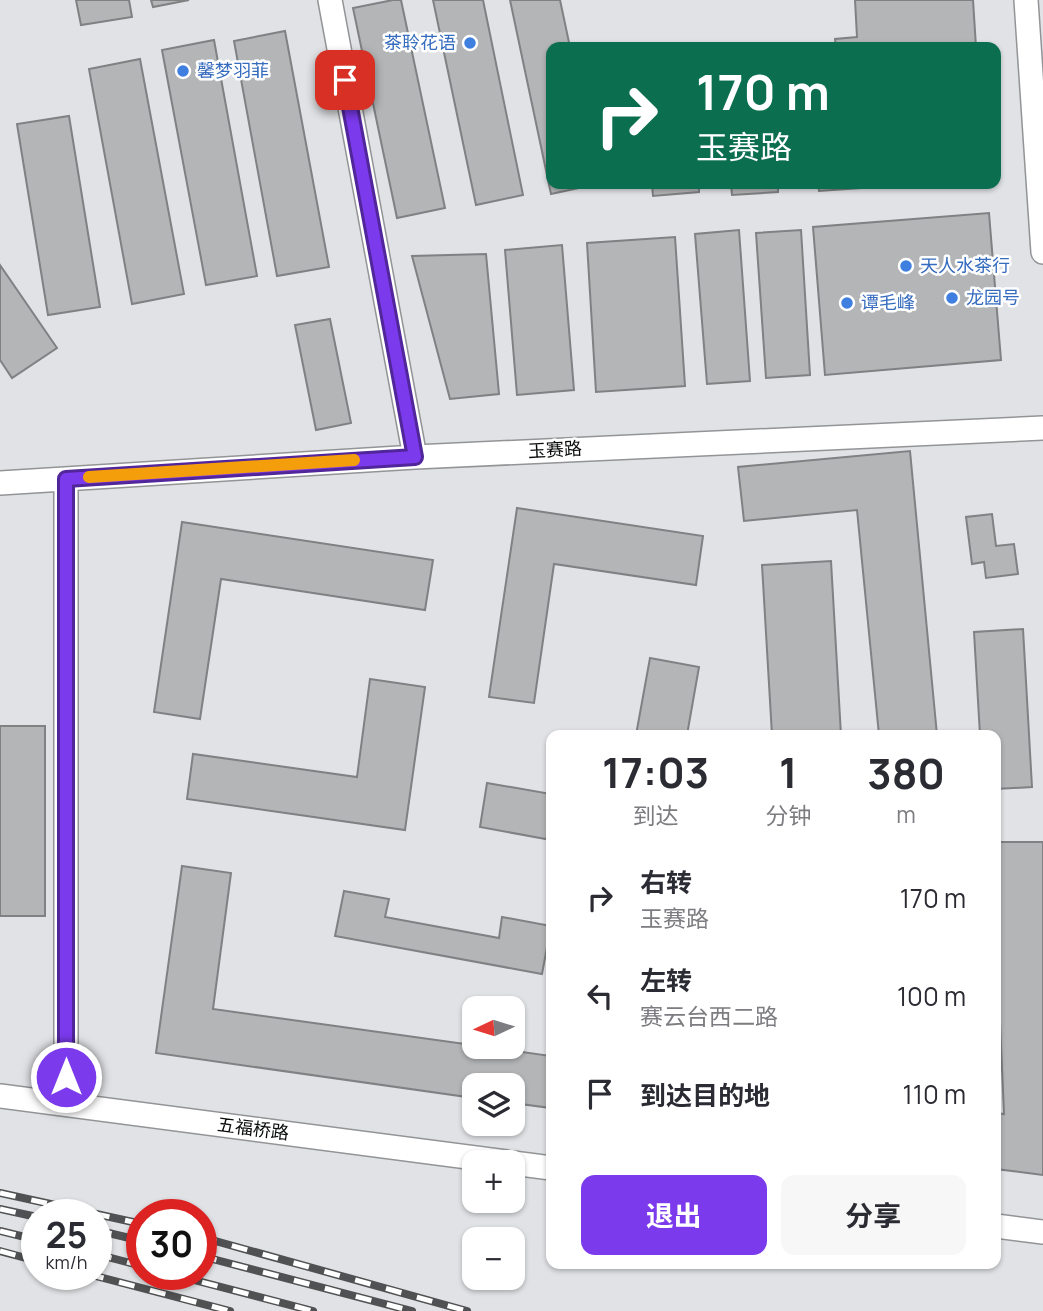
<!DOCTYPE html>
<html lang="zh">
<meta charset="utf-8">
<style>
:root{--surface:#fff;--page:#f7f7f7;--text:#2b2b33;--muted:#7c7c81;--accent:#7c3aed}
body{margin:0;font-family:Manrope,"Noto Sans SC",sans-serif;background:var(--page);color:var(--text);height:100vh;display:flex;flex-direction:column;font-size:26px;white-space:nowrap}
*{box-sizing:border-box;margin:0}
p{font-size:23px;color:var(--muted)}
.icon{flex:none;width:38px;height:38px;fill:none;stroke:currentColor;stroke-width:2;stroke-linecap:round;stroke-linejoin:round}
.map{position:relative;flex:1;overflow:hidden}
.panel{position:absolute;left:546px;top:730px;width:455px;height:539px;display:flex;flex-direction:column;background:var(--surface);border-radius:14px;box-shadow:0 2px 5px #0004}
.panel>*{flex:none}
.guide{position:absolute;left:546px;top:42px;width:455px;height:147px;border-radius:14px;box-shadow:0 2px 5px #0004;background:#0b6e4f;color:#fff;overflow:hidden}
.needle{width:46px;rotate:266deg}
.buttons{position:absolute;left:462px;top:996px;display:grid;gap:14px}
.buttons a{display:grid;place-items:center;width:63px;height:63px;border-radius:14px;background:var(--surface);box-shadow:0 2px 5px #0004;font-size:35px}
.speed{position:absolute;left:21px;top:1199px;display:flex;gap:14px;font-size:35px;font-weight:700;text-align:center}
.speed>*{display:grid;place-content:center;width:91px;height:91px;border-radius:50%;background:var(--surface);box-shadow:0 2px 5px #0004;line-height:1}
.speed small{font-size:18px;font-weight:400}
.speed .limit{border:10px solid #d22;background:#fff;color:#111}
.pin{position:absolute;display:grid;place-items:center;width:60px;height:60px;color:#fff;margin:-30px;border-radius:14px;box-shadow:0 4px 10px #0006}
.me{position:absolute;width:77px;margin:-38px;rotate:0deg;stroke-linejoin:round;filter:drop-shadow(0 0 5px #0008)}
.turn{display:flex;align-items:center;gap:24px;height:147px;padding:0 35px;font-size:32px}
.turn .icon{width:91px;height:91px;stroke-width:2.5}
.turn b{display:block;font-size:49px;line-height:60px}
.eta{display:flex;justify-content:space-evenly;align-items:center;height:119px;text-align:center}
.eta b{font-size:42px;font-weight:700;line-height:49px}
.button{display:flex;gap:14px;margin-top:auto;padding:14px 35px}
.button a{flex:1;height:80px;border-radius:14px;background:var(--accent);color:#fff;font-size:28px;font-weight:700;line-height:80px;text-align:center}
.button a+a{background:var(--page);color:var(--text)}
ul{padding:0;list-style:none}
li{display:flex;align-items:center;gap:21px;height:98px;padding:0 35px}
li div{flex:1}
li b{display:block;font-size:26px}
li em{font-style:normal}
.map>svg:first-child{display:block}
</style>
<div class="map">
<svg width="1043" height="1311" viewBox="0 0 1043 1311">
<rect width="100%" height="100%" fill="#e1e2e5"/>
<path fill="#b3b5b7" stroke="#7f8183" stroke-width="2" d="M76,0H129L132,17L81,25Z
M151,0H189L153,7Z
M393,0H401L445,208L397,218L353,8Z
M433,0H483L523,195L476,205Z
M510,0H560L570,47H551V184H597L551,194Z
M855,0H973L976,47H836L835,39L857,37Z
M285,31L329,267L277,276L234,41Z
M214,40L257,276L206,285L162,50Z
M768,43L769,47H722L721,46Z
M140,59L184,294L132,304L89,69Z
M69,116L100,307L48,315L17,124Z
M652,184H699V192L653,196Z
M731,184H778V192L732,195Z
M818,184H920L819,191Z
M989,213L1001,360L825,375L813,227Z
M739,230L750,381L707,384L695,234Z
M801,230L810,375L766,378L756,233Z
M675,237L685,386L596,392L587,243Z
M562,245L574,390L517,395L505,250Z
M486,254L499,394L450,399L412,256Z
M0,265L57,348L12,378L0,360Z
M330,319L351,423L316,430L295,325Z
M910,451L937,735H879L857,510L744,521L738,467Z
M517,508L703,536L696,585L554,564L534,703L489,697Z
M992,514L996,546L1014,544L1018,574L986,578L984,562L972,564L966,517Z
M182,522L433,560L425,610L221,579L200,719L154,712Z
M831,561L841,735H772L762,565Z
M1023,629L1032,787L996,789V735H980L974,632Z
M650,658L699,667L687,735H636Z
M370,679L425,687L405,830L187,799L193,754L357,777Z
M0,726H45V916H0Z
M487,783L551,794V840L480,827Z
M996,842H1043V1175L996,1169V1113L1004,1114L996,931Z
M182,866L231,873L213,1009L551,1056V1108L513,1103V1085H474V1098L156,1053Z
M344,891L389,899L385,917L499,938L502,917L551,926L542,974L335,936Z"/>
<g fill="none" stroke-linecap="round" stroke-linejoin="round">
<g stroke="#929496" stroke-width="26">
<path id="minor" d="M330,0L415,457
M1026,0L1043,252
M0,483L415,457L1043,428
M0,1096L506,1162
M66,1104V479
M513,1163L551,1168
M996,1226L1043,1232"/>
</g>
<use href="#minor" stroke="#fff" stroke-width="23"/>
<g stroke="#505152" stroke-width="8">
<path id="rail" d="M0,1193L142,1224
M0,1209L37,1217
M96,1230L142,1241
M0,1231L37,1240
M201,1237L467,1311
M0,1251L37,1261
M96,1254L142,1266
M201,1256L412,1311
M88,1274L230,1311
M171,1274L313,1311"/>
</g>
<use href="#rail" stroke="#fff" stroke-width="5" stroke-dasharray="16" stroke-linecap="butt"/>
</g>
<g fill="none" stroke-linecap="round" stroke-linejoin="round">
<g stroke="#51269a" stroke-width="18">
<path id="route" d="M66,1077V479L415,457L345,80"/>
</g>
<use href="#route" stroke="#7c3aed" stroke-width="12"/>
<path stroke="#f59e0b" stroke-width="12" d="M89,477L354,460"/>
</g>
<g fill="#3f7fe0" stroke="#fff" stroke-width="2.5">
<circle cx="470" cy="43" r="7"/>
<circle cx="183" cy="71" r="7"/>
<circle cx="906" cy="266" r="7"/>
<circle cx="952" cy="298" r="7"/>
<circle cx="847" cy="303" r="7"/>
</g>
<g text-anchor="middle" stroke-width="5" stroke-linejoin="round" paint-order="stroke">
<g font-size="18" fill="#366cbe" stroke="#fff" text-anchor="start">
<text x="456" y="49" text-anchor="end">茶聆花语</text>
<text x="197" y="77">馨梦羽菲</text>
<text x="920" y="272">天人水茶行</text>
<text x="966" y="304">龙园号</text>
<text x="861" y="309">谭毛峰</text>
</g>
<g font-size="18" fill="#0b0c0c" stroke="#fff">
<text transform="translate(555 450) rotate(-3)" y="6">玉赛路</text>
<text transform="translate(253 1129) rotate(7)" y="6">五福桥路</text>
</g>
</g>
</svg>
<div class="buttons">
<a><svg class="needle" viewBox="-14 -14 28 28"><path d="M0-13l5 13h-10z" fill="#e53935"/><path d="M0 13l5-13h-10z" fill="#7c7c81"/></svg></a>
<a><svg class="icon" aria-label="layers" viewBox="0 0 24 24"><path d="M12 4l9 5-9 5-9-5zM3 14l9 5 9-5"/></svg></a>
<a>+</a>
<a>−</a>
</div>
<div class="speed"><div>25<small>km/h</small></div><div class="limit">30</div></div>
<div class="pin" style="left:345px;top:80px;background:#d93025"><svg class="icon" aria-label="arrive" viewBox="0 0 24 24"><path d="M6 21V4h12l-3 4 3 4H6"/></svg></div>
<svg class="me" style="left:66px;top:1077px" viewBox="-20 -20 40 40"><circle r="17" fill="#7c3aed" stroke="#fff" stroke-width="3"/><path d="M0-11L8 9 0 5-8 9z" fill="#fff"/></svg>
<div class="guide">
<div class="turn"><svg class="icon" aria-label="right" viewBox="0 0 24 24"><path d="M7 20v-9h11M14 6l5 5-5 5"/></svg><div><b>170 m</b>玉赛路</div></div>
</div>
<section class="panel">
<div class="eta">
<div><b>17:03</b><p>到达</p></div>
<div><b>1</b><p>分钟</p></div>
<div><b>380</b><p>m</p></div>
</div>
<ul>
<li><svg class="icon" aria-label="right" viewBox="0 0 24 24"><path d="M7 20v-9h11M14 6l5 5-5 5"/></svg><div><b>右转</b><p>玉赛路</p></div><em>170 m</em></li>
<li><svg class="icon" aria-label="left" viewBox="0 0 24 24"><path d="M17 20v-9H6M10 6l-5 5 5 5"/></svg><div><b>左转</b><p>赛云台西二路</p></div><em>100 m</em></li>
<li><svg class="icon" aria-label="arrive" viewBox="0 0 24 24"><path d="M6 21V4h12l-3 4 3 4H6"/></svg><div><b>到达目的地</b></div><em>110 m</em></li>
</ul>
<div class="button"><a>退出</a><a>分享</a></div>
</section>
</div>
